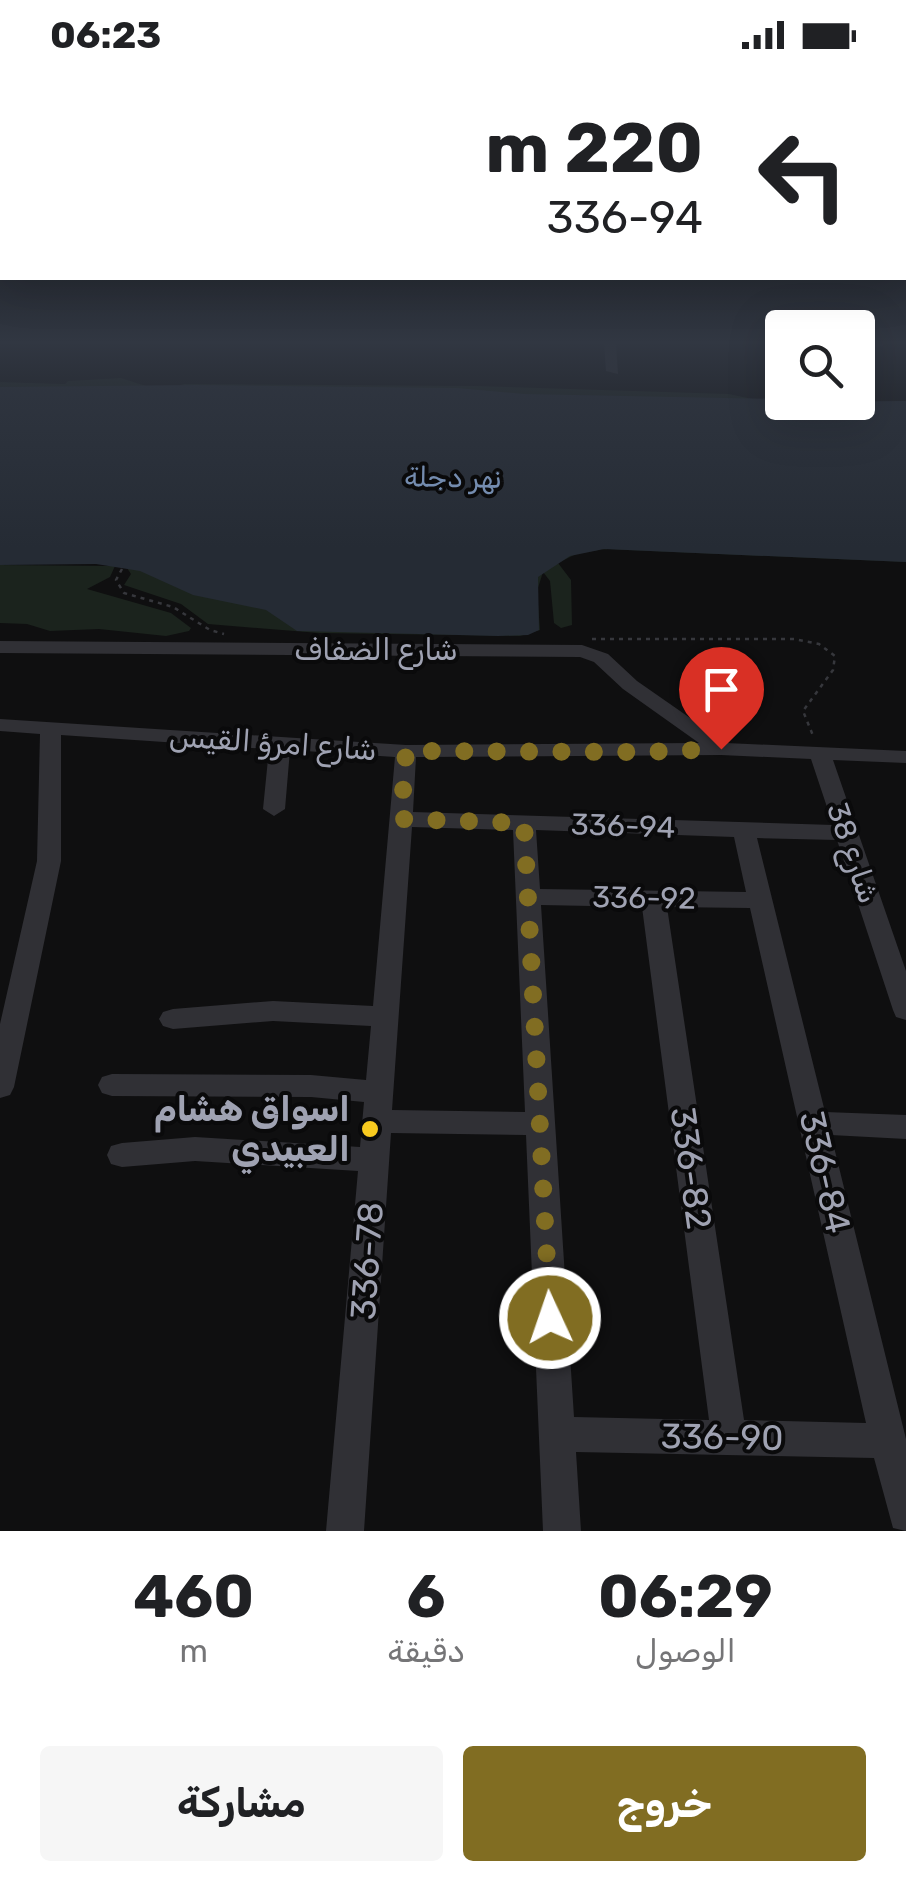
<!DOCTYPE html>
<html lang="ar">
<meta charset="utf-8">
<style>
:root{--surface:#fff;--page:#f6f6f6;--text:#202124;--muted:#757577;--accent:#816d22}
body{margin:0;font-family:Rubik,"Noto Naskh Arabic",sans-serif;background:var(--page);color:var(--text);direction:rtl;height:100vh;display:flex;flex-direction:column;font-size:38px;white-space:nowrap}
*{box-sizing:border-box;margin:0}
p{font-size:32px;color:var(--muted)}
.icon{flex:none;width:55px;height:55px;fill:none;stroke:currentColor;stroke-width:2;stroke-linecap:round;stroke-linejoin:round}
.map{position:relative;height:1461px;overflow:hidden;direction:ltr}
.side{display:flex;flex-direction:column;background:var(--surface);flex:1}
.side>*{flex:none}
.top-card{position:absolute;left:0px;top:0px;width:908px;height:210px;box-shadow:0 10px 40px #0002;direction:rtl;background:#fff;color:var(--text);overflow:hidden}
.fabs{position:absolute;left:765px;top:240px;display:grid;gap:20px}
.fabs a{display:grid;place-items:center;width:110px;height:110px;border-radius:10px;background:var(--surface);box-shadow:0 10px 40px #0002;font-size:50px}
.pin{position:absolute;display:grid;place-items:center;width:85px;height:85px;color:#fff;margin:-102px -42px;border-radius:50% 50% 50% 0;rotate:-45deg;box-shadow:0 0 10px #0007}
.pin .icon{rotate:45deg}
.me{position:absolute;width:110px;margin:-55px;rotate:357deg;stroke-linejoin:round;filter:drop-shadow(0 0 8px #0008)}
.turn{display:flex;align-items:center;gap:35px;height:210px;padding:0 40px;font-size:45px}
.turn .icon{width:130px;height:130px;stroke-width:2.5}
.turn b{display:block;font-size:70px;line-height:85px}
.eta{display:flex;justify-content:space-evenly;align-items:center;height:170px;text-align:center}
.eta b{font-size:60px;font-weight:700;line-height:70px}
.button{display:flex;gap:20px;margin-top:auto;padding:20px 40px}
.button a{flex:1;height:115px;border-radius:10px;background:var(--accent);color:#fff;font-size:40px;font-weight:700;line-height:115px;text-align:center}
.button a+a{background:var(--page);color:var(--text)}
.status{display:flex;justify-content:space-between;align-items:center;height:70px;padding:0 50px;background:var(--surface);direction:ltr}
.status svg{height:28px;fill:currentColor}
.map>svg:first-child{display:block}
</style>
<div class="status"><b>06:23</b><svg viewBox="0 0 49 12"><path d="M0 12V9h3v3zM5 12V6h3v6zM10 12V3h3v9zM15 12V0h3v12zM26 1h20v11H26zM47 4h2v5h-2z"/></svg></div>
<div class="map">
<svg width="906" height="1461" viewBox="0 0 906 1461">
<rect width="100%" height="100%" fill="#0f0f10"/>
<path fill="#1b231d" d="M121,308L149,317L72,322L0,319V312L65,314L68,311Z
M181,314L477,316L729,324L757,330L190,317Z
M906,474V492L604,479L576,484L558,493L571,510L572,555L561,558L554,553L550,511L543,502L537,521L540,560L520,566L319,563L208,554L181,534L124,515L131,504L127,498L115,496L110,507L87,519L171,543L191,558L189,561L166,566L99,559L50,561L27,554L0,553V495L115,496L344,484Z"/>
<path fill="#252b34" d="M196,315L457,318L525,324L782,329V332L906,331V492L604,479L570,486L538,507L539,560L528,565L498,566L297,561L266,540L193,525L140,501L96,494L0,495V317Z"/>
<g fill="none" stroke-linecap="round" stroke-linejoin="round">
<path stroke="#36373c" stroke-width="2.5" stroke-dasharray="4 5" stroke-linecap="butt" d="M122,499L116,510L124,523L173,537L210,560L224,564
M592,569H794L819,574L835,586L833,600L803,641L814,668"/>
<path fill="#303035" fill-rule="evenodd" d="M604,273H616L618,304L606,301Z
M858,273H886L880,277H858Z
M0,571L582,575L608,584L637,611L726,673L906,681V693L833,690L906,901V950L896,947L893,940L837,770L757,768L825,1042L906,1045V1069L831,1065L906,1369V1461L893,1458L874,1388L576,1382L581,1461H543L526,1065L391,1063L364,1461H326L358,1101L195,1091L122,1097L111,1094L107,1085L111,1076L122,1073L195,1067L360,1077L364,1032L311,1027L112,1026L102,1023L98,1015L102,1007L112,1004L311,1005L366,1010L371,956L273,951L173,959L163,956L159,949L163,942L173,939L273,931L373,936L395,687L290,680L285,739L274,746L263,739L269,679L61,665V791L14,1017L10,1025L0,1028V954L37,791L40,664L0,661V649L406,675L699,673L623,619L594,592L580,587L0,583ZM721,685L811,689L833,755L413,742L416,687ZM412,757L513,760L525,1042L392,1040ZM536,760L734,767L746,822L540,819ZM541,835L642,837L709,1350L574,1347ZM667,837L750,838L866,1353L744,1350Z"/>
</g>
<linearGradient id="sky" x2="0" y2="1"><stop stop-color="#080809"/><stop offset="0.57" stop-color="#313742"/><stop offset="1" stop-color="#313742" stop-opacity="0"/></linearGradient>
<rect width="906" height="478" fill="url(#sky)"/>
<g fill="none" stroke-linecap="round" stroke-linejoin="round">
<path stroke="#816d22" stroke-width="18" stroke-dasharray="0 32.4" d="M550,1248L524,753L401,749L406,681L643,682L721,679"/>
</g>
<circle fill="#f8ca1f" stroke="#0a0a0b" stroke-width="4" cx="370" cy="1059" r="10"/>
<g text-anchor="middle" stroke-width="8" stroke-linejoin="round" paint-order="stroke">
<g font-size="28" font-style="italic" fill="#748caf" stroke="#0a0a0b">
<text transform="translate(453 407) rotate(1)" y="10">نهر دجلة</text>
</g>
<g font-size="30" fill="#9fa2b2" stroke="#0a0a0b">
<text x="376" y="590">شارع الضفاف</text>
<text transform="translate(273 673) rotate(4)" y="10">شارع امرؤ القيس</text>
<text transform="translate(623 756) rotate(2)" y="10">336-94</text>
<text transform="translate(853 783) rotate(71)" y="10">شارع 38</text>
<text transform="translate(644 828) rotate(1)" y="10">336-92</text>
</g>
<g font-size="35" font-weight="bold" fill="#9fa2b2" stroke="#0a0a0b" text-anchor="end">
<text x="350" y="1051">اسواق هشام<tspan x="350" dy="40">العبيدي</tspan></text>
</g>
<g font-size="35" fill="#9fa2b2" stroke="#0a0a0b">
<text transform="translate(691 1098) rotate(82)" y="12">336-82</text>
<text transform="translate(825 1102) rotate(77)" y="12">336-84</text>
<text transform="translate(367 1191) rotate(-86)" y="12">336-78</text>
<text transform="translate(722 1367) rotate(1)" y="12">336-90</text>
</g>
</g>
</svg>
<div class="fabs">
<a><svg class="icon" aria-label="search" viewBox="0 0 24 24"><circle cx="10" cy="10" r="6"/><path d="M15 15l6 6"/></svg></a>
</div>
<div class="pin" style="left:721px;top:679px;background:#d93025"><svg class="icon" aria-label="arrive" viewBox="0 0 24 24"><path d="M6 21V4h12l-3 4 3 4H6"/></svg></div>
<svg class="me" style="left:550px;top:1248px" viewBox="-20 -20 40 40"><circle r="17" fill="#816d22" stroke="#fff" stroke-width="3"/><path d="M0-11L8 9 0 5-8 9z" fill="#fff"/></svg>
<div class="top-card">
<div class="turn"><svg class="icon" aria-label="left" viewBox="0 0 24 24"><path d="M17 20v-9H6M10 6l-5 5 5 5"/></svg><div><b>220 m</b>336-94</div></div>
</div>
</div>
<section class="side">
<div class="eta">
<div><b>06:29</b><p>الوصول</p></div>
<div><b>6</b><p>دقيقة</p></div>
<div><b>460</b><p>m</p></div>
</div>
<div class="button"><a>خروج</a><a>مشاركة</a></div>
</section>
